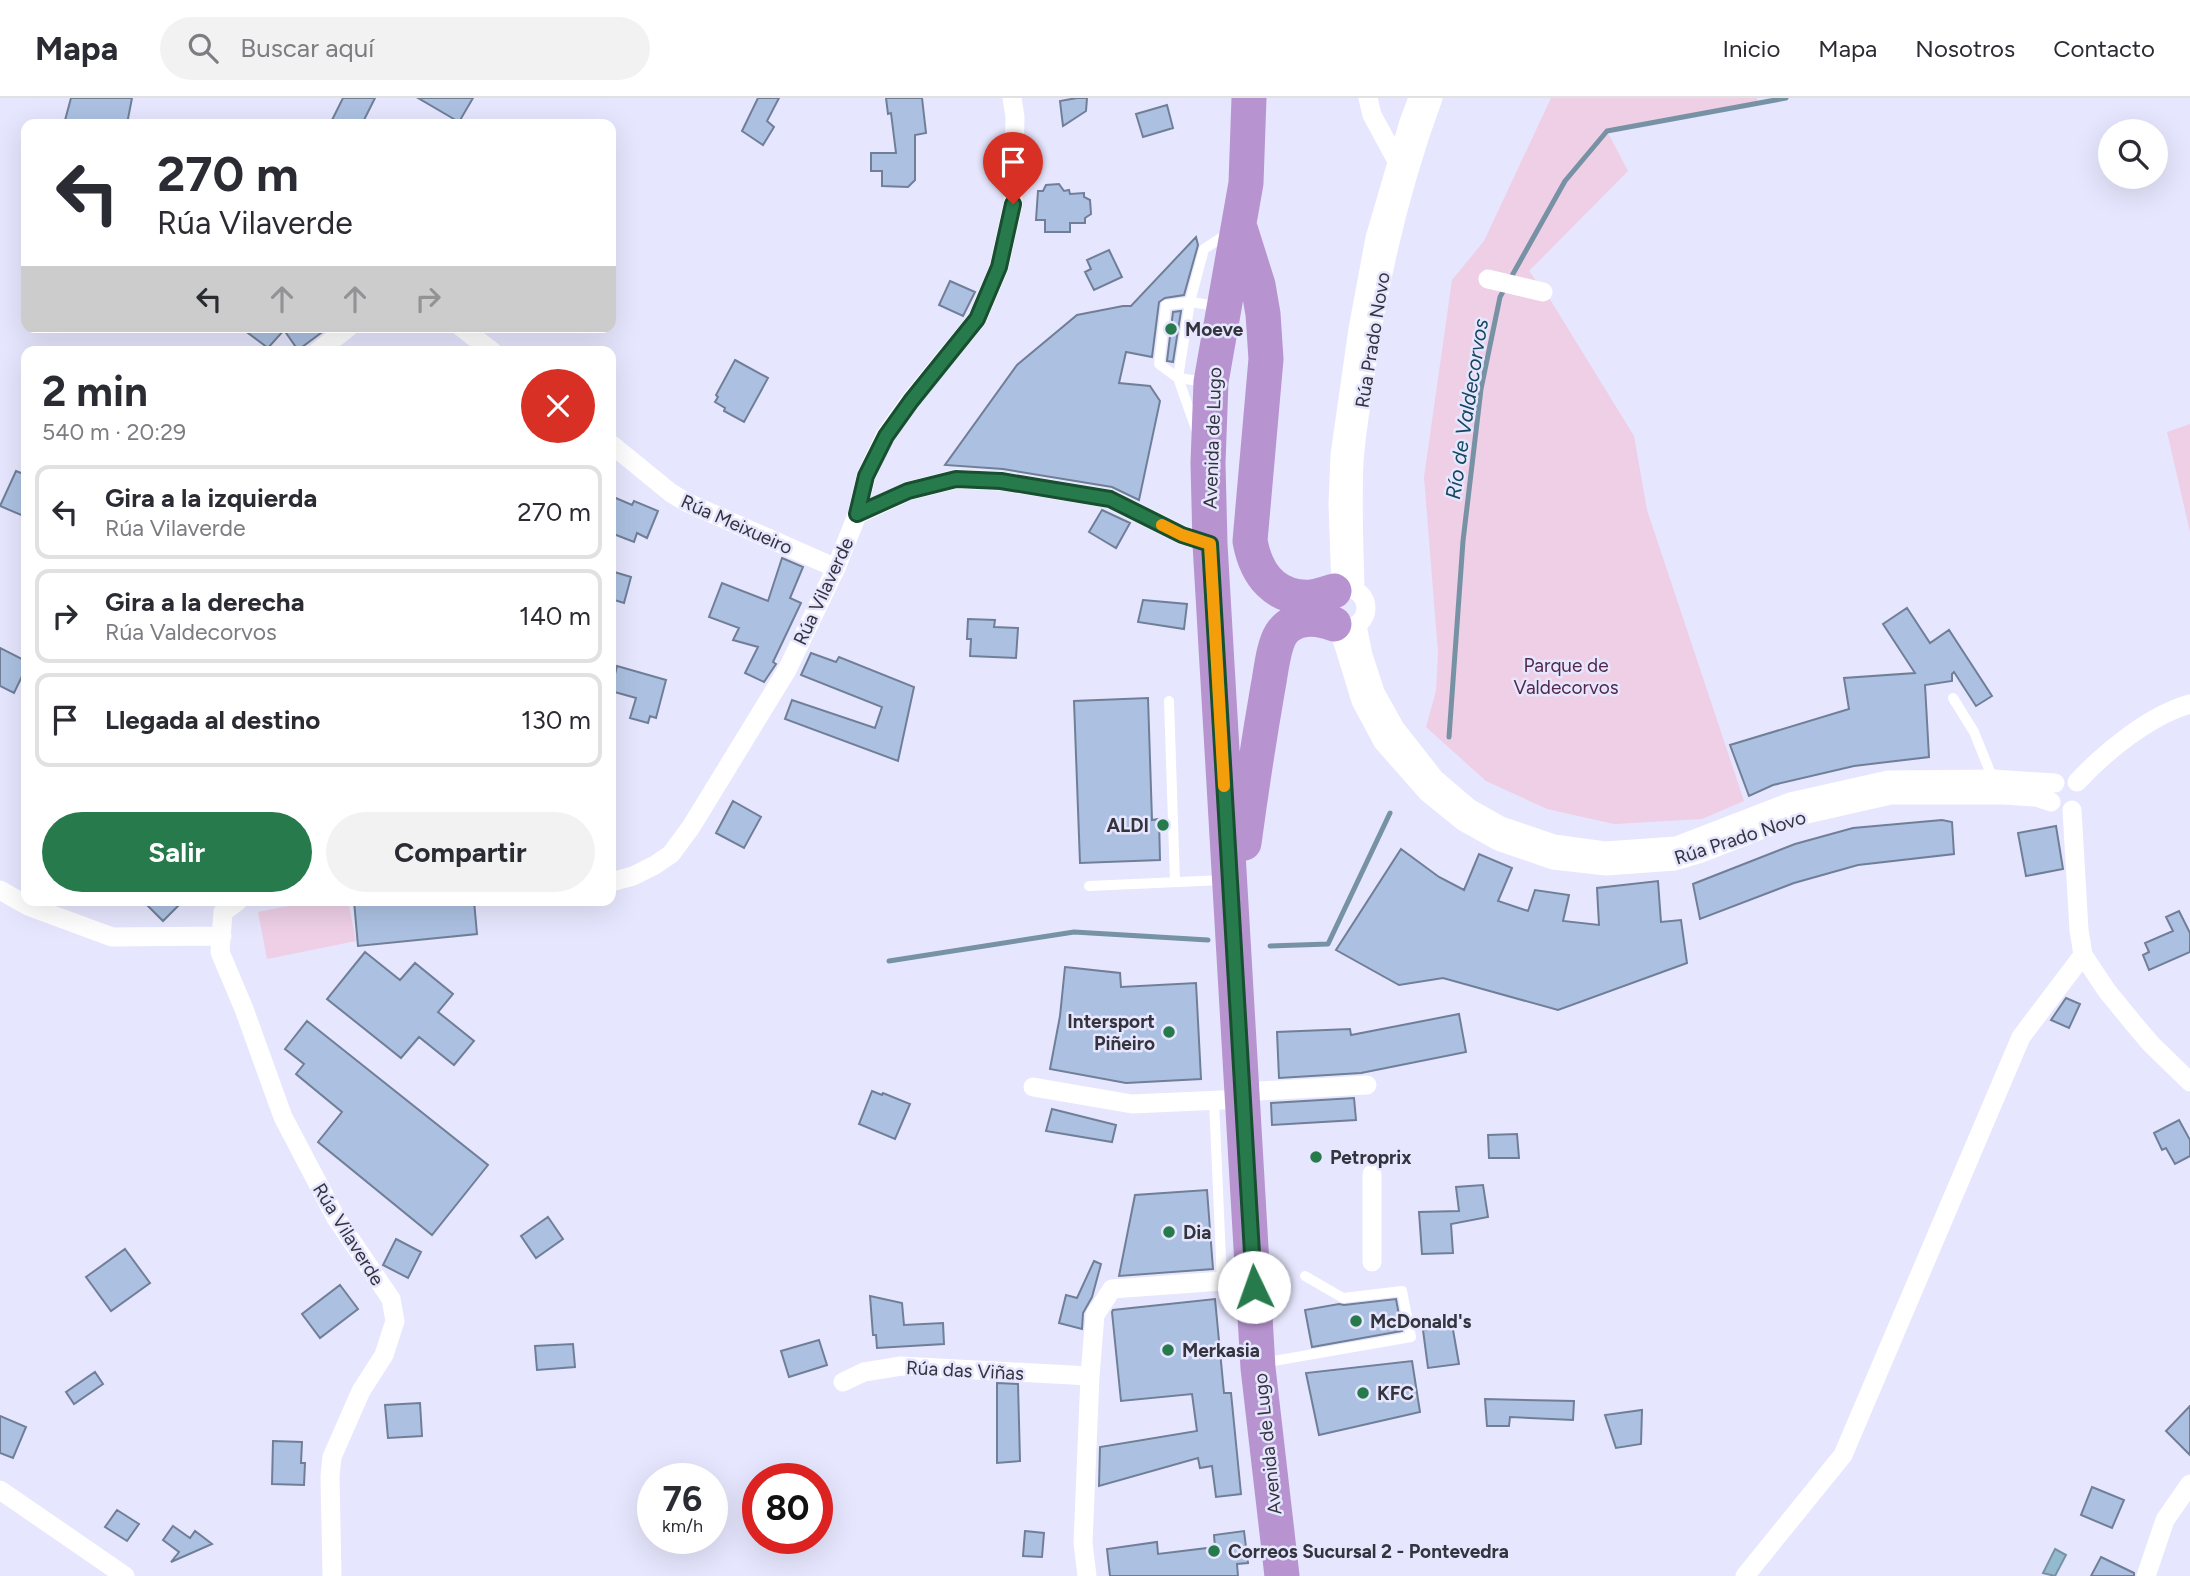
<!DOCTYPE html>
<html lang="es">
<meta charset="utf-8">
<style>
:root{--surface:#fff;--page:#f2f2f3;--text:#2b2b33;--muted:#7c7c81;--line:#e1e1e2;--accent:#277a4c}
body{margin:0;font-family:Figtree,sans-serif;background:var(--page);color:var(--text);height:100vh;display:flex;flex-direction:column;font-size:26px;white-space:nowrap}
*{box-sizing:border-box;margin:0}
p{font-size:23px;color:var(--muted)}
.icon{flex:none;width:38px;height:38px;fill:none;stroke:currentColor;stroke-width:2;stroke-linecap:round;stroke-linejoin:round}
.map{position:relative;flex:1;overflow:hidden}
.panel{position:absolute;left:21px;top:248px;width:595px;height:560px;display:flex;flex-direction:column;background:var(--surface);border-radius:14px;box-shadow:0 7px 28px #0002}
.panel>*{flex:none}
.guide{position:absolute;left:21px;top:21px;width:595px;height:214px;border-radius:14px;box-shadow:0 7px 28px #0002;background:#fff;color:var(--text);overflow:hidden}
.tools{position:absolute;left:2098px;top:21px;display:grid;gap:14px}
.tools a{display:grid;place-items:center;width:70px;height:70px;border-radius:50%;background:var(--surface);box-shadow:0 7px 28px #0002;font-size:35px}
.speed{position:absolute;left:637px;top:1365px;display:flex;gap:14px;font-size:35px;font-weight:700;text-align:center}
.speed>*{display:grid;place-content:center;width:91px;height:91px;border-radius:50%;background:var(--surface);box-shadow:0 7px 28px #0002;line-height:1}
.speed small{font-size:18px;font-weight:400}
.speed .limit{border:10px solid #d22;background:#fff;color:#111}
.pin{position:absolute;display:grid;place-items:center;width:60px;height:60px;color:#fff;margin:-72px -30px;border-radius:50% 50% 50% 0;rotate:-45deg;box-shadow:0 0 7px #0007}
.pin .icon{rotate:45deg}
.me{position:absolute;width:77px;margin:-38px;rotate:357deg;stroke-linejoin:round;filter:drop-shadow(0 0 5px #0008)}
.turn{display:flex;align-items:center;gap:24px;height:147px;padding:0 21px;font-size:32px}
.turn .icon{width:91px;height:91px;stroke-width:2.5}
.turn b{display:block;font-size:49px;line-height:60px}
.lanes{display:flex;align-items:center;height:66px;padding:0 21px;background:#0003;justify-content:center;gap:35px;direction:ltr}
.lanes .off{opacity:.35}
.round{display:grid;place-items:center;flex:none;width:74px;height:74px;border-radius:37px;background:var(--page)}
.head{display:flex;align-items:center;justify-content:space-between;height:119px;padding:0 21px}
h1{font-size:42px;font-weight:700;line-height:52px}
.action{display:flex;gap:14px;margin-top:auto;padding:14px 21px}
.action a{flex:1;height:80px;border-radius:42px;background:var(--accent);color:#fff;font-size:28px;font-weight:700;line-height:80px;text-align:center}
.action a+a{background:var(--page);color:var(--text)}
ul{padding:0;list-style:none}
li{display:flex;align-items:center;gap:21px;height:94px;margin:0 14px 10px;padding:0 7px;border:4px solid var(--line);border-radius:14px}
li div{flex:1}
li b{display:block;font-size:26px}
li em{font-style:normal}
header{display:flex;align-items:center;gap:42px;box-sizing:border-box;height:98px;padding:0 35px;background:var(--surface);border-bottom:2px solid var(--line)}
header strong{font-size:33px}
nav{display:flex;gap:38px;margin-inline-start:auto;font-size:24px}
.search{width:490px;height:63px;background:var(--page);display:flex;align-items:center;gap:18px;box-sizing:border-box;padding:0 24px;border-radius:38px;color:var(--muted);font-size:26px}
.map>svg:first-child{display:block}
</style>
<header>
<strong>Mapa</strong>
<div class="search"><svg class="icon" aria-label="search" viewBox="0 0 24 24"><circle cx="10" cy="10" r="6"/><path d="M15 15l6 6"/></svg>Buscar aquí</div>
<nav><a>Inicio</a><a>Mapa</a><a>Nosotros</a><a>Contacto</a></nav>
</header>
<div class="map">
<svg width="2190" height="1478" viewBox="0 0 2190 1478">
<rect width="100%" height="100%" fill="#e6e6fe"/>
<path fill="#eecfe5" d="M1551,0H1757V4L1607,33L1628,73L1529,173L1551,203L1634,338L1647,412L1744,703L1702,721L1614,726L1547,711L1486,683L1426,629L1436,593L1438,555L1424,379L1452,182L1484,143Z
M2190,326V434L2167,334Z
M314,803H348L356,843L267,861L258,814Z"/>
<path fill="#94bacf" stroke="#7792a4" stroke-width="2" d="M2055,1451L2066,1457L2055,1478L2043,1475Z"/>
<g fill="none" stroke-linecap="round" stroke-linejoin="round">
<path stroke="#7792a4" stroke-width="5" d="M1449,639L1463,443L1481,291L1500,199L1565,83L1607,33L1786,0
M1270,848L1328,846L1390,715
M889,863L1074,834L1208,842"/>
</g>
<path fill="#acc1e2" stroke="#707f97" stroke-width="2" d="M71,0H132L127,26H64Z
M343,0H375L362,26H330Z
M418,0H473L459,24Z
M758,0H779L767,23L774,29L763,47L742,33Z
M886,0H922L926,35L915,37V82L908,89L882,88V73H871V55H896L891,15L888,16Z
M1077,0H1087L1086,13L1063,28L1060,3Z
M1167,7L1173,30L1143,39L1136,16Z
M1059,86L1064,93L1069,92L1070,96L1084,95V99L1090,102L1091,116L1085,120V125H1070V134H1045V122H1036L1038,93H1043L1046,87Z
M1196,139L1198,147L1184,197L1165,200L1159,204L1152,259L1126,254L1119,285L1150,288L1160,303L1139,402L1112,389L1003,371L945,367L1017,267L1077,217L1123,208H1131Z
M1109,152L1122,179L1094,192L1085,174L1091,171L1087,162Z
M950,183L975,194L963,218L939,207Z
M1181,213L1173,264L1167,263L1173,214Z
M240,229H329L298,252L284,232L268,250Z
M735,262L768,280L744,324L724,313L725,310L715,304L718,299L716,297Z
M16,373L26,377V419L0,408Z
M611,398L632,407L634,403L658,413L647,440L637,435L634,444L611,435Z
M1102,412L1130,425L1116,450L1089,434Z
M782,460L803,469L790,500L801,505L773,564L776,566L764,584L745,575L758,549L733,542L739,530L709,519L722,485L768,503Z
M611,473L631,479L624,505L611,501Z
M1143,502L1187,506L1184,531L1138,524Z
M1907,510L1930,545L1949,532L1992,598L1976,608L1954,574L1952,576V583L1925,587L1929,659L1854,668L1773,687L1749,698L1730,647L1849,611L1844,580L1915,575L1883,526Z
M968,521L995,522L994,529L1018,530L1016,560L970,558L971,541H967Z
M0,550L26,563V570L14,595L0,588Z
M811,555L836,564L839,559L914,589L898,663L785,621L792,602L875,630L882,609L801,577Z
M617,568L666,582L656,620L650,618L648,625L630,620L636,600L611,593Z
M1148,600L1152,722L1159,721L1160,762L1080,765L1074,603Z
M733,703L761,719L744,750L716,735Z
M1942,722L1952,724L1954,756L1858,767L1794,785L1700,821L1693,786L1795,746L1853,730Z
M2056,728L2063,771L2026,778L2018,735Z
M1401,751L1439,779L1464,792L1479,756L1512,770L1498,803L1528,813L1535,792L1569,797L1563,823L1599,827L1597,790L1658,783L1661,824L1681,822L1687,865L1558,912L1443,880L1399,887L1336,852Z
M143,803H183L163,823Z
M354,803H474L477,836L358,848Z
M2179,813L2190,835V854L2149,872L2143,857L2149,854L2145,845L2173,833L2166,819Z
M365,854L400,882L415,865L453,896L438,914L474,943L454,967L419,939L401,960L327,901Z
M1065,869L1120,875L1121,889L1196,885L1201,981L1126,985L1050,971L1060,918Z
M2066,900L2080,906L2069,930L2051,922Z
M1459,916L1466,954L1361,975L1279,980L1277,934L1350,931L1351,937Z
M307,923L488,1067L432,1137L318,1044L342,1014L296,976L304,966L285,951Z
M872,993L882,997L883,995L910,1006L895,1041L859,1026Z
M1354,1000L1356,1022L1272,1027L1271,1005Z
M1052,1011L1116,1027L1112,1044L1046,1033Z
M2179,1022L2190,1042V1058L2175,1066L2166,1050L2162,1052L2154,1035Z
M1517,1036L1519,1060H1489L1488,1037Z
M1483,1087L1488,1119L1451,1126L1453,1155L1422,1156L1419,1114L1459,1113L1456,1089Z
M1207,1092L1213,1171L1119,1178L1135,1097Z
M548,1119L563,1141L536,1160L521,1138Z
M396,1141L421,1154L408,1180L383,1167Z
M125,1151L150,1185L111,1213L86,1179Z
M1094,1163L1101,1166L1092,1199L1083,1215L1082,1231L1059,1225L1066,1197L1077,1200Z
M340,1187L358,1211L320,1240L302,1216Z
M870,1198L902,1205L904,1227L943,1225L944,1246L877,1250L876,1237H873Z
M1215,1201L1224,1295H1231L1241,1396L1216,1399L1212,1368L1200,1370L1198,1360L1099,1388L1100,1349L1197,1333L1192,1296L1121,1303L1112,1214L1113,1212Z
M1396,1201L1402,1233L1312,1249L1305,1212L1339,1206L1344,1207Z
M1452,1226L1459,1266L1428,1270L1423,1232Z
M819,1242L827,1267L789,1279L781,1253Z
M573,1246L575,1269L537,1272L535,1248Z
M1412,1263L1420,1314L1319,1337L1306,1275Z
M95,1274L103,1286L74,1306L66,1294Z
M997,1285L1018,1286L1020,1363L997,1365Z
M1485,1301L1574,1303L1573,1322L1510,1319L1509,1328H1487Z
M420,1305L422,1338L388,1340L385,1307Z
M2190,1308V1357L2166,1333Z
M1642,1312L1641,1346L1616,1350L1605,1317Z
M0,1318L26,1329L13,1360L0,1355Z
M273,1343L302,1344L301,1365H305L304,1387L272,1386Z
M2092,1389L2124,1402L2112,1430L2081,1417Z
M117,1412L139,1426L127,1443L105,1429Z
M173,1428L190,1440L195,1433L212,1446L171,1464L179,1454L163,1442Z
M1025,1433L1044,1435L1042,1459L1023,1458Z
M1244,1433L1248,1465L1237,1466L1238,1478H1110L1107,1451L1157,1444L1158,1456L1215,1449L1214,1437Z
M2101,1459L2134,1475V1478H2091Z"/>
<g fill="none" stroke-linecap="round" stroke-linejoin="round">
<path stroke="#fff" stroke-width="10" d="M1207,284L1178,280L1159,266L1166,207L1190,204L1217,208
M1196,331L1178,280L1190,204L1204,151L1227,136
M1953,600L1974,634L1993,681
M1169,603L1175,784
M1089,788L1223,782
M1214,1002L1222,1183
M1262,1265L1411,1239L1402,1193L1343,1200L1305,1178"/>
<path stroke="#fff" stroke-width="19" d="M1368,0L1372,17L1397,63
M1488,181L1543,194
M461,229L493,254
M317,254L349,229
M611,346L671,395L686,404L836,470
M857,417L866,378L885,338L910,303L977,221L999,169L1013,106L1015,19L1012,0
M1326 510a20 20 0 1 1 40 0a20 20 0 1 1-40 0Z
M1341,490L1338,406L1340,357L1358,231L1375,140L1409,24L1418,0
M1355,491C1354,449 1352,406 1354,364C1356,335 1361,307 1365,279C1378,184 1400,90 1433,0
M1357,527L1363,557L1375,594L1395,630L1435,681L1469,710L1501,728L1554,746L1605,753L1676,748L1790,704L1888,682L1993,681L2055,685
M1338,528L1361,603L1383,644L1427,694L1464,724L1498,743L1553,762L1606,768L1675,763L1699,756L1794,719L1891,697H2003L2036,699L2051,704
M2077,684C2105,654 2150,617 2190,606
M2072,712L2079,832L2083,857L2107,893L2134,926L2151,946L2190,984
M611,784L633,778L655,767L671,756L691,729L787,572L836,470L857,417L908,393L956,381L1001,383L1110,401L1182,437L1210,446
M0,792L28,808L112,839L222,838
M238,803L223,814L220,854L244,911L283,1019L336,1120L391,1201L395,1223L384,1257L361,1293L332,1359L330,1378L332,1478
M1033,989L1132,1006L1243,1001
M1242,994L1367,987
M1372,1076V1164
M843,1284L864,1274L901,1268L1090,1278
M0,1392L125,1478
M1087,1478L1083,1445L1090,1278L1095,1217L1112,1191L1222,1183L1254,1189
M1745,1478L1843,1357L2021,939L2083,857
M2146,1478L2165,1422L2190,1386"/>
<path stroke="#b794d0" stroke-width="35" d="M1249,0L1246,85L1211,284L1208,365L1210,446L1258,1270L1282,1478
M1241,133L1258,187L1263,216L1266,261L1250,443C1256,476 1275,502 1312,499C1319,498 1327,495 1334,493
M1244,745C1251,693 1259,641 1268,589C1271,574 1273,549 1281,536C1293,518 1316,519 1334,526"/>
</g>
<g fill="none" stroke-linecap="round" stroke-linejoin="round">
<g stroke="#194f31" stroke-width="18">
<path id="route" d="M1013,106L999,169L977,221L911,303L886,338L866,378L857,416L908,393L956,381L1001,383L1110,401L1182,437L1210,446L1254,1189"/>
</g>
<use href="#route" stroke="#277a4c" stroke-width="12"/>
<path stroke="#f59e0b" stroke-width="12" d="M1162,427L1182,437L1210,446L1224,688"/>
</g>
<g fill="#277a4c" stroke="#e6e6fe" stroke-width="2.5">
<circle cx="1171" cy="231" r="7"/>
<circle cx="1163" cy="727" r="7"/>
<circle cx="1169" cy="934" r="7"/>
<circle cx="1316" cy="1059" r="7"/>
<circle cx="1169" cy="1134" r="7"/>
<circle cx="1356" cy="1223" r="7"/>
<circle cx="1168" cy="1252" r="7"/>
<circle cx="1363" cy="1295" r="7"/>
<circle cx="1214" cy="1453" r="7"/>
</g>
<g text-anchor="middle" stroke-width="5" stroke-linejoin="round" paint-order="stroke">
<g font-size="19" font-weight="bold" fill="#34343f" stroke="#e6e6fe" text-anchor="start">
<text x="1185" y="238">Moeve</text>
<text x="1149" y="734" text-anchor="end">ALDI</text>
<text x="1155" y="930" text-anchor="end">Intersport<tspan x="1155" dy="22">Piñeiro</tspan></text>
<text x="1330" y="1066">Petroprix</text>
<text x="1183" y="1141">Dia</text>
<text x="1370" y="1230">McDonald's</text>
<text x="1182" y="1259">Merkasia</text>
<text x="1377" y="1302">KFC</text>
<text x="1228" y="1460">Correos Sucursal 2 - Pontevedra</text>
</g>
<g font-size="19" fill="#34343f" stroke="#e6e6fe">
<text transform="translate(1372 242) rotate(-81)" y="7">Rúa Prado Novo</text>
<text transform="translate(1212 340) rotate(-88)" y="7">Avenida de Lugo</text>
<text transform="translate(737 426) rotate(24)" y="7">Rúa Meixueiro</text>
<text transform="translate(823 493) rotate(-65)" y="7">Rúa Vilaverde</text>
<text transform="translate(1740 739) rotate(-18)" y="7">Rúa Prado Novo</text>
<text transform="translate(349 1136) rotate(58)" y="7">Rúa Vilaverde</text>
<text transform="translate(965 1272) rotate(3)" y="7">Rúa das Viñas</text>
<text transform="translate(1267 1346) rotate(-96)" y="7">Avenida de Lugo</text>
</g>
<g font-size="19" fill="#54284a" stroke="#e6e6fe">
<text x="1566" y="574">Parque de<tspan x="1566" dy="22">Valdecorvos</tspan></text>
</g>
<g font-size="21" font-style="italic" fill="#15475e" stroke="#e6e6fe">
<text transform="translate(1467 311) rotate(-81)" y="7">Río de Valdecorvos</text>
</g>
</g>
</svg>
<div class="tools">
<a><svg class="icon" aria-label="search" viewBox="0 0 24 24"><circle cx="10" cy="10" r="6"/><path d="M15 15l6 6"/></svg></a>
</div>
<div class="speed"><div>76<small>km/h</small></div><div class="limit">80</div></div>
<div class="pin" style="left:1013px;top:106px;background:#d93025"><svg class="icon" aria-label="arrive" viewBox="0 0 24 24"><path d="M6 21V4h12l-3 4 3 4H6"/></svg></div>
<svg class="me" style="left:1254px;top:1189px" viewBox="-20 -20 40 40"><circle r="19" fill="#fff"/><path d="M0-13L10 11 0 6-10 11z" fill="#277a4c"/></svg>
<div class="guide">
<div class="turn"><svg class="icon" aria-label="left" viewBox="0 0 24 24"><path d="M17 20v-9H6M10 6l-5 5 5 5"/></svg><div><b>270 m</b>Rúa Vilaverde</div></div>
<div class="lanes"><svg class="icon" aria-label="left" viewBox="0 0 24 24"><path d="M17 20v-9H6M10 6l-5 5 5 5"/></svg><svg class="icon off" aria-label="ahead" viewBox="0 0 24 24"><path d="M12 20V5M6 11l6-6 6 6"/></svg><svg class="icon off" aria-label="ahead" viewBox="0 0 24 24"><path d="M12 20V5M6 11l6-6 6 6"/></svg><svg class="icon off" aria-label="right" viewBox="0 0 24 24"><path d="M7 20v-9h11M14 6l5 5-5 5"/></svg></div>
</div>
<section class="panel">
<div class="head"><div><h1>2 min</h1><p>540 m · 20:29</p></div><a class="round" style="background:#d93025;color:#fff"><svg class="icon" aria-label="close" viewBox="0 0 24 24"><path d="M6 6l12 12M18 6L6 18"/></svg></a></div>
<ul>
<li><svg class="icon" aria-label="left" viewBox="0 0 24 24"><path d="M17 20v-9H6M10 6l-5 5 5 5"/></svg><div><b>Gira a la izquierda</b><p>Rúa Vilaverde</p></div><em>270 m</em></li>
<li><svg class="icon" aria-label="right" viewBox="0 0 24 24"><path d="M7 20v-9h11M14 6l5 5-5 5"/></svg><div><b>Gira a la derecha</b><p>Rúa Valdecorvos</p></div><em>140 m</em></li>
<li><svg class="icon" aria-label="arrive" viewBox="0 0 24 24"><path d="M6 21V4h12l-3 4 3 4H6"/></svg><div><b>Llegada al destino</b></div><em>130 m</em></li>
</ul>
<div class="action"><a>Salir</a><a>Compartir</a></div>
</section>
</div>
